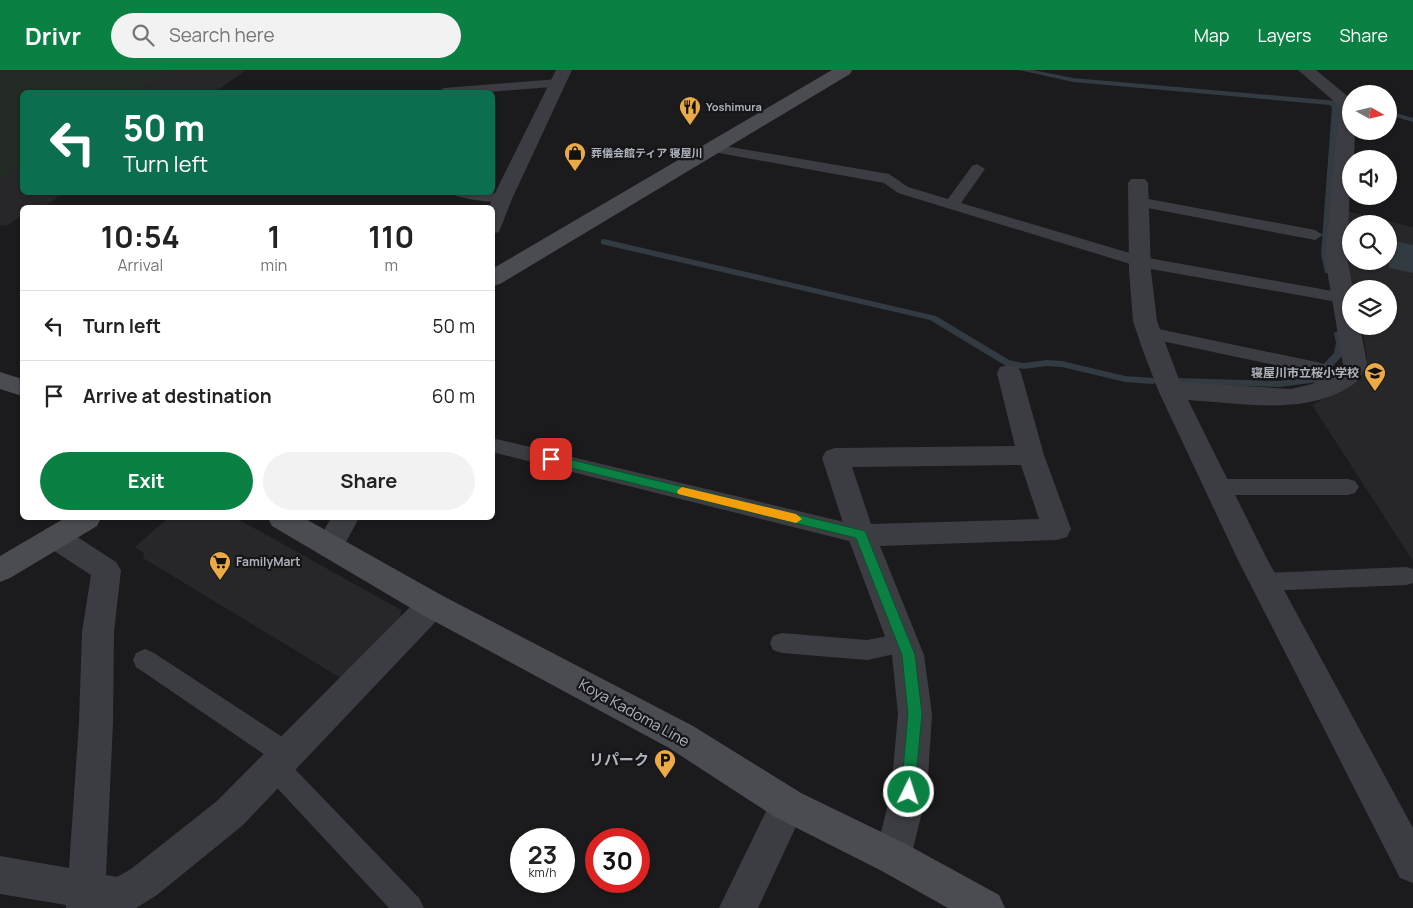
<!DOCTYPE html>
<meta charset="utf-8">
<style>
:root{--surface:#fff;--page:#f2f2f2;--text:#222;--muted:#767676;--line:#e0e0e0;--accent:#0b8043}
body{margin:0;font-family:Manrope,"Noto Sans JP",sans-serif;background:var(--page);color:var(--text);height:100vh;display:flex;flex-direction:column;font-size:19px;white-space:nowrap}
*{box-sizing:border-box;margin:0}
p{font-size:16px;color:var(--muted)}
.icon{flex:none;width:28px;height:28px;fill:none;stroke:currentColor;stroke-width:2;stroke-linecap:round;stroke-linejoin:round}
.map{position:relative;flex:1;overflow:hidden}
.panel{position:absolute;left:20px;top:135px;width:475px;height:315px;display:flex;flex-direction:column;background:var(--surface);border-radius:8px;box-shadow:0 1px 4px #0004}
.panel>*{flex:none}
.guide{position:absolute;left:20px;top:20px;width:475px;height:105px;border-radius:8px;box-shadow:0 1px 4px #0004;background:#0b6e4f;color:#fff;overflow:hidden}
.needle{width:32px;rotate:98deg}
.fabs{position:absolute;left:1342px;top:15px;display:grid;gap:10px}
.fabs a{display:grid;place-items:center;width:55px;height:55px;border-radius:50%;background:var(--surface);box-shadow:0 1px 4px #0004;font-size:25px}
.speed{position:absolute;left:510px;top:758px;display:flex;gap:10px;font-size:25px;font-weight:700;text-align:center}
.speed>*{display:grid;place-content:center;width:65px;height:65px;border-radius:50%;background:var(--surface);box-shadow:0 1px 4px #0004;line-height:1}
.speed small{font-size:12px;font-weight:400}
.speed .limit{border:8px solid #d22;background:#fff;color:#111}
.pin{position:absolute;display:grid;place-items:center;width:42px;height:42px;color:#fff;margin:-21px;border-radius:10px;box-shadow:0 2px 8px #0006}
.me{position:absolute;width:55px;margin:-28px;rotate:4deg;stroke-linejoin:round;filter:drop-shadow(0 0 4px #0008)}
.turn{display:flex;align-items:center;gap:18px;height:105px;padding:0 20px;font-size:22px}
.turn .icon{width:65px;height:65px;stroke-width:2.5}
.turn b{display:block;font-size:35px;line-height:42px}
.eta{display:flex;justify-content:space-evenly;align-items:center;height:85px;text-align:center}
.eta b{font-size:30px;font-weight:700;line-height:35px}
.primary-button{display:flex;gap:10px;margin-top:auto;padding:10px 20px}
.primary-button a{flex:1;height:58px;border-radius:30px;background:var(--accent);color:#fff;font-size:20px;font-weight:700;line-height:58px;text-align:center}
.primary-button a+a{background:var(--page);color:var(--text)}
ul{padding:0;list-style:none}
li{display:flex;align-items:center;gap:15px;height:70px;padding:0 20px;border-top:1px solid var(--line)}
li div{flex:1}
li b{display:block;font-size:19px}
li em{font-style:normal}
header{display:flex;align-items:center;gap:30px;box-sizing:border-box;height:70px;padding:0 25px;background:var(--accent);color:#fff}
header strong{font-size:24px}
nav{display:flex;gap:28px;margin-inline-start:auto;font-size:18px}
.search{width:350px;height:45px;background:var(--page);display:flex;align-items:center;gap:12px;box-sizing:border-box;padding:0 18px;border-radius:28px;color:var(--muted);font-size:19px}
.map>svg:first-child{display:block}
</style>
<header>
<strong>Drivr</strong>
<div class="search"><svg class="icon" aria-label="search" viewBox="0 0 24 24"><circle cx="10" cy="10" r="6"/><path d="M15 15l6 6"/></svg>Search here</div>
<nav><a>Map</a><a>Layers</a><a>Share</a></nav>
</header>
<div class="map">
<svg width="1413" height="838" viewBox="0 0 1413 838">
<rect width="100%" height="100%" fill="#1b1b1d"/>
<path fill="#27272a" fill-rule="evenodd" d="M0,0H246L215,22H22V122L64,123L43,137L22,138V145L8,155L0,156Z
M1347,141L1413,157V491L1312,335L1361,309L1367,288L1362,256H1389V219H1351L1345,198ZM1351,154H1389V191H1351Z
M168,448H236L401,540L400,554L344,610L143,488L144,483L135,477Z"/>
<path fill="#232b24" d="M168,0L134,22H22V95L0,110V1Z"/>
<path fill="#313b41" d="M1389,170L1413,175V203L1389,198Z"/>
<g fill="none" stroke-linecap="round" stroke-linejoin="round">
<path fill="#313b41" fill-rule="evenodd" d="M1019,0H1033L1073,8L1338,31L1340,37L1329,184L1333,201L1331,203H1325L1321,184L1332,37L1330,35L1073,12Z
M1389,41L1413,48V52L1389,45Z
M604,169L936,246L1009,290L1023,293L1047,290L1062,291L1125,306L1153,308L1158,311L1153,314L1125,312L1062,297L1047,296L1023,299L1006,296L930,250L601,174V170Z
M1339,260L1344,263L1346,273L1344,284L1318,312L1279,317L1177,314L1172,311L1177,308L1279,311L1311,307L1334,283L1336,273L1334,263Z"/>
<path fill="#3c3d42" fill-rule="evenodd" d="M558,9L565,13L563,16L489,22H437L444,18Z
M713,74L889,104L908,117L948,129L972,96L977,94L985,99L961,133L1143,187L1343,223L1349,224L1351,229L1343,233L1140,197L898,123L884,113L708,81L706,78Z
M450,122H490L508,126L510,129C505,136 455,129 450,122Z
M1138,127L1315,160L1323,165L1315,170L1132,135L1130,132Z
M1149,257L1317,292L1324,294L1326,298L1324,302L1317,304L1143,267L1140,263L1143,259Z
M492,368L861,456L869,459L872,465L869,471L861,474L492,382Z
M1218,409H1348L1355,411L1359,417L1355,423L1348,425H1218L1211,423L1207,417L1211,411Z
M1407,497L1413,499V513L1407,515L1265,521L1257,519L1253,512L1257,505L1265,503Z
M782,563L867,570L904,563L913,566L916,573L913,580L867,590L782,583L773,580L770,573L773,566Z
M145,579L154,583L296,676L300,685L296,694L291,695L419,828L424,838H389L266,706L262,697L268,687L136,597L133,590L136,583Z"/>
<path fill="#3c3d42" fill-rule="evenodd" d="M556,0H572L512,129L499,162L492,164V138H489L492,129Z
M1298,0H1316L1351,29V61H1355L1354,89H1351L1347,188L1353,219L1351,256H1360L1367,294C1364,300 1360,309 1355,313C1309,347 1241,333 1188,330L1266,487L1413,758V813L1400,808L1238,490L1158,320L1142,278L1133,251L1129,201L1128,113L1131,109H1145L1148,113L1151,201L1157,251L1180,312L1291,319L1312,314L1338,301L1343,294L1325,188L1339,39L1336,33Z
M1009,295L1018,297L1021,303L1044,385L1071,459L1067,467L1057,470L880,476L924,585L932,644L927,722L911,787L906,800L893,805L880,800L875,787L891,722L898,644L892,585L847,465L822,388L826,381L835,378L1015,376L997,303L1000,297ZM1021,395L1039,449L871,454L852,397Z
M331,448H359L341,481L331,484L321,481L317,473Z
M55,456L65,459L116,492L121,500L114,562L113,652L106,805L117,807L131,799L217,731L421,526L432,523L443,526L447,535L443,544L243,755L157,825L136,838H66V835L0,824V786L69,798L79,652L82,562L91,505L45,475L41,467L45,459Z
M788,718L801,723L806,735L758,838H719L775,723Z"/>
<path fill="#4a4c52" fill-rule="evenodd" d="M832,0H852L850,4L500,214L492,216V199Z
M0,302L22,309V326L0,319Z
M65,448H101L97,456L10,508L0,512V486Z
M268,448H304L443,526L693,656L801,723L906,774L999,825L1005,838H948L880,800L775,747L669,678L421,544L272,456Z"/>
</g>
<path fill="#0b8043" stroke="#07532c" d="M551,385L865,461L915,585L922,644L914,727L909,729L904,727L901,722L908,644L902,585L856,468L547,392L545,389Z"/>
<path fill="#f59e0b" d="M682,417L796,444L802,449L796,453L678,424L677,421Z"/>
<defs>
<g id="restaurant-pin" transform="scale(1.125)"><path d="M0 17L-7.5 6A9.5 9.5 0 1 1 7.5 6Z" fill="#eaaa46" stroke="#161618"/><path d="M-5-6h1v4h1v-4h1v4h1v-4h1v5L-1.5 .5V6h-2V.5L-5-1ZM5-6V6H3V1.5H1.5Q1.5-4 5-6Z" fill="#111"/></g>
<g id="shop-pin" transform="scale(1.125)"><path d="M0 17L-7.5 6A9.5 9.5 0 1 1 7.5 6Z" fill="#eaaa46" stroke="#161618"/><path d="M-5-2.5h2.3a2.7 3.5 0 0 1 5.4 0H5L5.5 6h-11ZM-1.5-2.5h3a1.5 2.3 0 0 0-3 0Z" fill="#111"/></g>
<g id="school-pin" transform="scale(1.125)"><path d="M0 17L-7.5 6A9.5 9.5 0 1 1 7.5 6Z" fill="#eaaa46" stroke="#161618"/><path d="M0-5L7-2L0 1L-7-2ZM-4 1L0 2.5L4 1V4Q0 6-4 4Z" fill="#111"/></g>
<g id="supermarket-pin" transform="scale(1.125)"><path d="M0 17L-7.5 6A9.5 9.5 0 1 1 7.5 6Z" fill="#eaaa46" stroke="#161618"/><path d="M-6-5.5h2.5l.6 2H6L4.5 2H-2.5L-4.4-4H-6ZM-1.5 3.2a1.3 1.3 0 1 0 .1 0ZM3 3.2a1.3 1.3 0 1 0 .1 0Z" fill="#111"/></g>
<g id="parking-pin" transform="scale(1.125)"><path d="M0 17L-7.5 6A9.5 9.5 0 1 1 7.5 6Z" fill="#eaaa46" stroke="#161618"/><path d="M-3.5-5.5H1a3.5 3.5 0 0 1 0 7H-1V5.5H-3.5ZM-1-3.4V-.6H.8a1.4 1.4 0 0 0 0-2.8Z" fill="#111"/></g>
</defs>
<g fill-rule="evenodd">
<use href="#restaurant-pin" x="690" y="37"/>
<use href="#shop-pin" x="575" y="83"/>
<use href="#school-pin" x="1375" y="303"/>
<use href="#supermarket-pin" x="220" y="492"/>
<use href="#parking-pin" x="665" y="690"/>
</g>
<g text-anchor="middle" stroke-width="4.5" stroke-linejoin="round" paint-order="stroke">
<g font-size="11" font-weight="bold" fill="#aeb3bc" stroke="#161618" text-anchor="start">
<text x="706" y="41">Yoshimura</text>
<text x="591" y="87">葬儀会館ティア 寝屋川</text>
</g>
<g font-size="12" font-weight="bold" fill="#aeb3bc" stroke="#161618" text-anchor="end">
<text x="1359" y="307">寝屋川市立桜小学校</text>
<text x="236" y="496" text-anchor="start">FamilyMart</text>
</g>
<g font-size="15" fill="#aeb3bc" stroke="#161618">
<text transform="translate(634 643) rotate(29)" y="5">Koya Kadoma Line</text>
</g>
<g font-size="15" font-weight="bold" fill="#aeb3bc" stroke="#161618" text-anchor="end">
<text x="649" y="695">リパーク</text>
</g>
</g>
</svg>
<div class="fabs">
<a><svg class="needle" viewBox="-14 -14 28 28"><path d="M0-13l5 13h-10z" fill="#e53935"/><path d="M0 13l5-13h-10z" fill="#767676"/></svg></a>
<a><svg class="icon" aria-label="sound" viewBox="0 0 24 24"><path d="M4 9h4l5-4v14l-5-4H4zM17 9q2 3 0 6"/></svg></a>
<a><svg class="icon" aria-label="search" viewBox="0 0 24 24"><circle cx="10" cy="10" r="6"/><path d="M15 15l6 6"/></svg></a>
<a><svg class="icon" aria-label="layers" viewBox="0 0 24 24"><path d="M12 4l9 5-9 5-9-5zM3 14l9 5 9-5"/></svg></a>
</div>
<div class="speed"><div>23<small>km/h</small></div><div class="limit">30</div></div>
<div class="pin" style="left:551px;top:389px;background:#d93025"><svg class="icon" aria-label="arrive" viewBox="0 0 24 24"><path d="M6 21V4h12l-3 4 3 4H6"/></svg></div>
<svg class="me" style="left:909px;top:722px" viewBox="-20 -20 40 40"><circle r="17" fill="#0b8043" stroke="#fff" stroke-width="3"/><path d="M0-11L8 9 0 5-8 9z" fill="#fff"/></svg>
<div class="guide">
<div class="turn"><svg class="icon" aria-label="left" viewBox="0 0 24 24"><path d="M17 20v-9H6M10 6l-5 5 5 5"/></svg><div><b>50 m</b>Turn left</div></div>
</div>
<section class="panel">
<div class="eta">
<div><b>10:54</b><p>Arrival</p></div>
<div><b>1</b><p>min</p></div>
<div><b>110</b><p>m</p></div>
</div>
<ul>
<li><svg class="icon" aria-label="left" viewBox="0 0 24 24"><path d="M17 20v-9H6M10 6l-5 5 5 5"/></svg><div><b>Turn left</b></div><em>50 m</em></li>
<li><svg class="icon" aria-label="arrive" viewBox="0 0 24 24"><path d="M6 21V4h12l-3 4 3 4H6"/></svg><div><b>Arrive at destination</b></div><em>60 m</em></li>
</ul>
<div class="primary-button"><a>Exit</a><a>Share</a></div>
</section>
</div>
